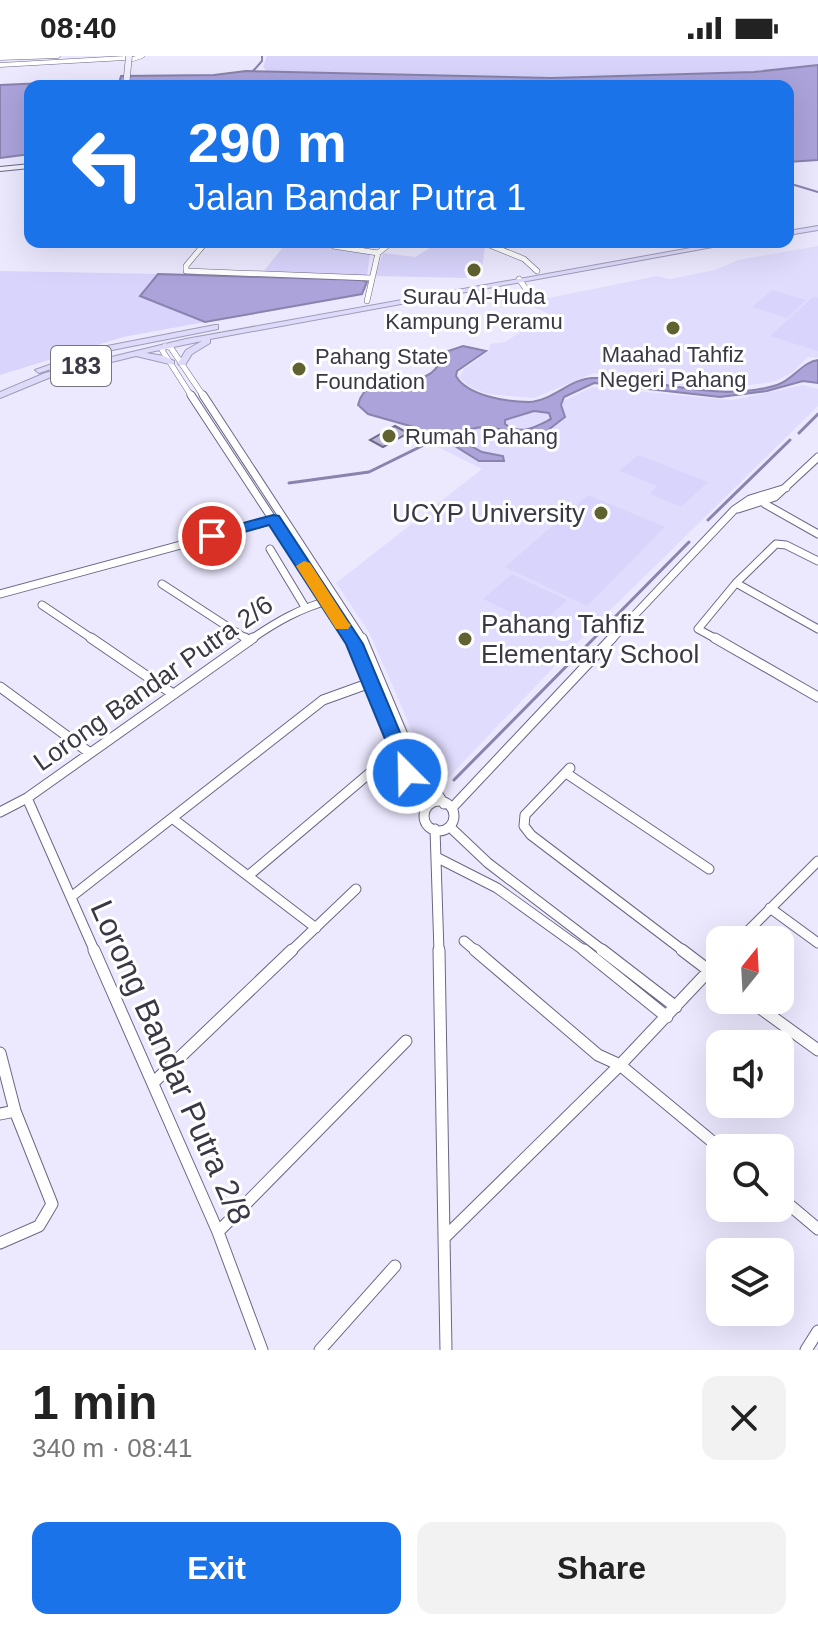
<!DOCTYPE html>
<meta charset="utf-8">
<style>
:root{--surface:#fff;--page:#f2f2f2;--text:#222;--muted:#767676;--accent:#1a73e8}
body{margin:0;font-family:Helvetica,sans-serif;background:var(--page);color:var(--text);height:100vh;display:flex;flex-direction:column;font-size:30px;white-space:nowrap}
*{box-sizing:border-box;margin:0}
p{font-size:26px;color:var(--muted)}
.icon{flex:none;width:44px;height:44px;fill:none;stroke:currentColor;stroke-width:2;stroke-linecap:round;stroke-linejoin:round}
.map{position:relative;height:1294px;overflow:hidden}
.side{display:flex;flex-direction:column;background:var(--surface);flex:1}
.side>*{flex:none}
.top-card{position:absolute;left:24px;top:24px;width:770px;height:168px;border-radius:16px;box-shadow:0 8px 32px #0002;background:#1a73e8;color:#fff;overflow:hidden}
.needle{width:52px;rotate:18deg}
.fabs{position:absolute;left:706px;top:870px;display:grid;gap:16px}
.fabs a{display:grid;place-items:center;width:88px;height:88px;border-radius:16px;background:var(--surface);box-shadow:0 8px 32px #0002;font-size:40px}
.pin{position:absolute;display:grid;place-items:center;width:68px;height:68px;color:#fff;margin:-34px;border:4px solid #fff;border-radius:50%;box-shadow:0 2px 8px #0007}
.me{position:absolute;width:88px;margin:-44px;rotate:337deg;stroke-linejoin:round;filter:drop-shadow(0 0 6px #0008)}
.turn{display:flex;align-items:center;gap:28px;height:168px;padding:0 32px;font-size:36px}
.turn .icon{width:104px;height:104px;stroke-width:2.5}
.turn b{display:block;font-size:56px;line-height:68px}
.round{display:grid;place-items:center;flex:none;width:84px;height:84px;border-radius:16px;background:var(--page)}
.head{display:flex;align-items:center;justify-content:space-between;height:136px;padding:0 32px}
h1{font-size:48px;font-weight:700;line-height:60px}
.action{display:flex;gap:16px;margin-top:auto;padding:16px 32px}
.action a{flex:1;height:92px;border-radius:16px;background:var(--accent);color:#fff;font-size:32px;font-weight:700;line-height:92px;text-align:center}
.action a+a{background:var(--page);color:var(--text)}
.status{display:flex;justify-content:space-between;align-items:center;height:56px;padding:0 40px;background:var(--surface);direction:ltr}
.status svg{height:22px;fill:currentColor}
.map>svg:first-child{display:block}
</style>
<div class="status"><b>08:40</b><svg viewBox="0 0 49 12"><path d="M0 12V9h3v3zM5 12V6h3v6zM10 12V3h3v9zM15 12V0h3v12zM26 1h20v11H26zM47 4h2v5h-2z"/></svg></div>
<div class="map">
<svg width="818" height="1294" viewBox="0 0 818 1294">
<rect width="100%" height="100%" fill="#ece9ff"/>
<path fill="#e0dcfe" d="M818,190V302L808,301L792,317L773,326L712,334L594,317L534,342L487,338L468,330L459,321L464,313L489,295L490,288L505,286L549,258L524,247L657,220L670,223L715,214L738,204Z
M803,329L818,333V350L574,590L448,722L441,726L432,720L369,576L336,527L482,413L438,391L475,366L551,351L592,331L732,344Z"/>
<path fill="#d8d4fc" d="M267,0H818V9L736,17L551,22L267,15L263,11Z
M287,186L370,198L367,220L263,216Z
M439,186L485,191L482,212L474,209L463,214L468,217L466,222L375,220L383,197L415,201Z
M0,215L158,218L141,240L205,266L123,281L0,319Z
M772,234L806,244L787,262L752,251Z
M814,240L818,242V295L770,280Z
M638,399L708,426L681,451L650,438L657,430L619,415Z
M588,439L665,471L587,550L505,511Z
M512,518L567,544L539,570L483,543Z"/>
<path fill="#aba3da" stroke="#8983ad" stroke-width="2" fill-rule="evenodd" d="M818,9V104L788,106V30H55L119,27L121,20L214,19L246,15L551,22L754,16Z
M44,27L46,30H30V98L0,102V29Z
M158,218L362,224L367,226L362,238L205,266L140,240Z
M463,290L486,295L457,315L456,320C467,340 508,346 529,346C552,345 570,323 592,322C654,320 715,348 777,329C793,324 802,306 818,304V327L803,325L767,335L720,341L594,327L564,341L561,349L565,361L534,385H518C506,371 486,368 468,374L463,380L464,386L482,396L503,400L504,405H479L450,387L432,385L417,372L368,358L358,349C366,315 404,331 426,320C439,314 438,306 445,296ZM534,355L549,357L551,363C535,371 521,380 505,368V364Z"/>
<g fill="none" stroke-linecap="round" stroke-linejoin="round">
<path stroke="#8983ad" stroke-width="2" d="M253,15L262,5V0
M788,127L818,136"/>
<path stroke="#8983ad" stroke-width="3" d="M799,377L818,358
M289,427L369,416L434,384
M708,464L790,384
M454,724L689,486"/>
</g>
<path fill="#b9b5d7" stroke="#6e6a89" stroke-width="2" d="M395,370L408,377L383,391L370,384Z"/>
<g fill="none" stroke-linecap="round" stroke-linejoin="round">
<g stroke="#6b6785" stroke-width="5">
<path id="minor-far4" d="M125,0L133,3L142,0
M0,2L58,0
M0,9L125,2"/>
</g>
<g stroke="#6b6785" stroke-width="6">
<path id="minor-far3" d="M206,186L186,210V215L371,222
M329,186L333,190L378,197
M482,186L524,203L537,215
M519,223L528,236
M367,245L378,197L392,186
M165,290L171,292L204,341
M165,290L162,294L192,341"/>
</g>
<g stroke="#6b6785" stroke-width="9">
<path id="minor-far2" d="M191,339L352,584
M203,339L363,584
M765,448L818,478
M738,453L775,441L818,401
M270,493L305,551
M736,527L818,573
M162,528L248,584
M0,538L277,463
M42,549L94,584
M250,584C276,566 300,552 331,544
M611,584L734,454L750,443L786,432
M718,584L698,573L736,527L776,488L786,489L818,505"/>
</g>
<g stroke="#6b6785" stroke-width="11">
<path id="minor-far1" d="M91,582L173,638
M245,582L249,585
M350,582L425,752
M362,582L408,691L444,748
M715,582L818,641
M0,631L90,697
M570,712L525,759L524,770L531,779L685,896
M566,717L709,813
M27,742L95,896
M424 760a15 15 0 1 1 30 0a15 15 0 1 1-30 0Z
M452,752L612,582
M0,756L27,742L253,582
M172,762L316,872
M450,771L488,807L605,896
M435,773L439,896
M436,801L497,832L586,896
M248,820L397,694
M71,841L323,644L373,626
M770,852L818,887
M739,884L818,805
M464,885L477,896
M290,896L356,833"/>
</g>
<g stroke="#6b6785" stroke-width="13">
<path id="minor" d="M94,894L218,1176L262,1294
M439,894L446,1294
M475,894L598,999L620,1009L720,1092
M584,894L667,961
M602,894L676,951
M682,894L720,923
M749,944L818,994
M0,997L15,1055L52,1148L39,1170L0,1187
M154,1026L292,894
M0,1058L15,1055
M780,1141L818,1173
M218,1176L406,985
M445,1181L620,1009L720,903
M320,1294L395,1210
M806,1294L818,1275"/>
</g>
<g stroke="#6b6785" stroke-width="2">
<path id="secondary" d="M30,108V112L0,115V111Z"/>
</g>
<g stroke="#9e9bb9" stroke-width="2">
<path id="trunk" d="M818,170V174L788,179V175Z
M724,186H740L210,283V287L192,298L185,309H179L178,307L186,294L202,285L146,297L164,300L174,305V309L136,300L51,321L0,342V336L45,317L186,283Z
M215,269H218V273L102,296L39,317L35,314L97,292Z"/>
</g>
<use href="#minor-far4" stroke="#fff" stroke-width="4"/>
<use href="#minor-far3" stroke="#fff" stroke-width="5"/>
<use href="#minor-far2" stroke="#fff" stroke-width="7"/>
<use href="#minor-far1" stroke="#fff" stroke-width="9"/>
<use href="#minor" stroke="#fff" stroke-width="11"/>
<use href="#secondary" fill="#f2f1fd" fill-rule="evenodd"/>
<use href="#trunk" fill="#dedafa" fill-rule="evenodd"/>
<g stroke="#6b6785" stroke-width="7" stroke-linecap="butt">
<path id="secondary-bridge" d="M126,30L129,0"/>
</g>
<use href="#secondary-bridge" stroke="#f2f1fd" stroke-width="6"/>
</g>
<path fill="#1a73e8" stroke="#114b97" stroke-width="2" d="M273,459L279,460L363,588L417,717L414,722H401L346,588L269,469L212,485L204,480L206,477Z"/>
<path fill="#f59e0b" d="M304,505L310,507L348,566L351,569L348,573H336L296,510Z"/>
<g fill="#60622f" stroke="#fff" stroke-width="3">
<circle cx="474" cy="214" r="8"/>
<circle cx="673" cy="272" r="8"/>
<circle cx="299" cy="313" r="8"/>
<circle cx="389" cy="380" r="8"/>
<circle cx="601" cy="457" r="8"/>
<circle cx="465" cy="583" r="8"/>
</g>
<g text-anchor="middle" stroke-width="6" stroke-linejoin="round" paint-order="stroke">
<g font-size="22" fill="#393845" stroke="#fff">
<text x="474" y="248">Surau Al-Huda<tspan x="474" dy="25">Kampung Peramu</tspan></text>
<text x="673" y="306">Maahad Tahfiz<tspan x="673" dy="25">Negeri Pahang</tspan></text>
<text x="315" y="308" text-anchor="start">Pahang State<tspan x="315" dy="25">Foundation</tspan></text>
<text x="405" y="388" text-anchor="start">Rumah Pahang</text>
</g>
<rect fill="#fff" stroke="#74747d" stroke-width="2" x="51" y="290" width="60" height="40" rx="6"/>
<g font-size="24" font-weight="bold" fill="#393845">
<text x="81" y="318">183</text>
</g>
<g font-size="26" fill="#393845" stroke="#fff" text-anchor="end">
<text x="585" y="466">UCYP University</text>
<text x="481" y="577" text-anchor="start">Pahang Tahfiz<tspan x="481" dy="30">Elementary School</tspan></text>
</g>
<g font-size="26" fill="#393845" stroke="#fff">
<text transform="translate(153 627) rotate(-35)" y="9">Lorong Bandar Putra 2/6</text>
</g>
<g font-size="32" fill="#393845" stroke="#fff">
<text transform="translate(171 1006) rotate(66)" y="11">Lorong Bandar Putra 2/8</text>
</g>
</g>
</svg>
<div class="fabs">
<a><svg class="needle" viewBox="-14 -14 28 28"><path d="M0-13l5 13h-10z" fill="#e53935"/><path d="M0 13l5-13h-10z" fill="#767676"/></svg></a>
<a><svg class="icon" aria-label="sound" viewBox="0 0 24 24"><path d="M4 9h4l5-4v14l-5-4H4zM17 9q2 3 0 6"/></svg></a>
<a><svg class="icon" aria-label="search" viewBox="0 0 24 24"><circle cx="10" cy="10" r="6"/><path d="M15 15l6 6"/></svg></a>
<a><svg class="icon" aria-label="layers" viewBox="0 0 24 24"><path d="M12 4l9 5-9 5-9-5zM3 14l9 5 9-5"/></svg></a>
</div>
<div class="pin" style="left:212px;top:480px;background:#d93025"><svg class="icon" aria-label="arrive" viewBox="0 0 24 24"><path d="M6 21V4h12l-3 4 3 4H6"/></svg></div>
<svg class="me" style="left:407px;top:717px" viewBox="-20 -20 40 40"><circle r="17" fill="#1a73e8" stroke="#fff" stroke-width="3"/><path d="M0-11L8 9 0 5-8 9z" fill="#fff"/></svg>
<div class="top-card">
<div class="turn"><svg class="icon" aria-label="left" viewBox="0 0 24 24"><path d="M17 20v-9H6M10 6l-5 5 5 5"/></svg><div><b>290 m</b>Jalan Bandar Putra 1</div></div>
</div>
</div>
<section class="side">
<div class="head"><div><h1>1 min</h1><p>340 m · 08:41</p></div><a class="round"><svg class="icon" aria-label="close" viewBox="0 0 24 24"><path d="M6 6l12 12M18 6L6 18"/></svg></a></div>
<div class="action"><a>Exit</a><a>Share</a></div>
</section>
